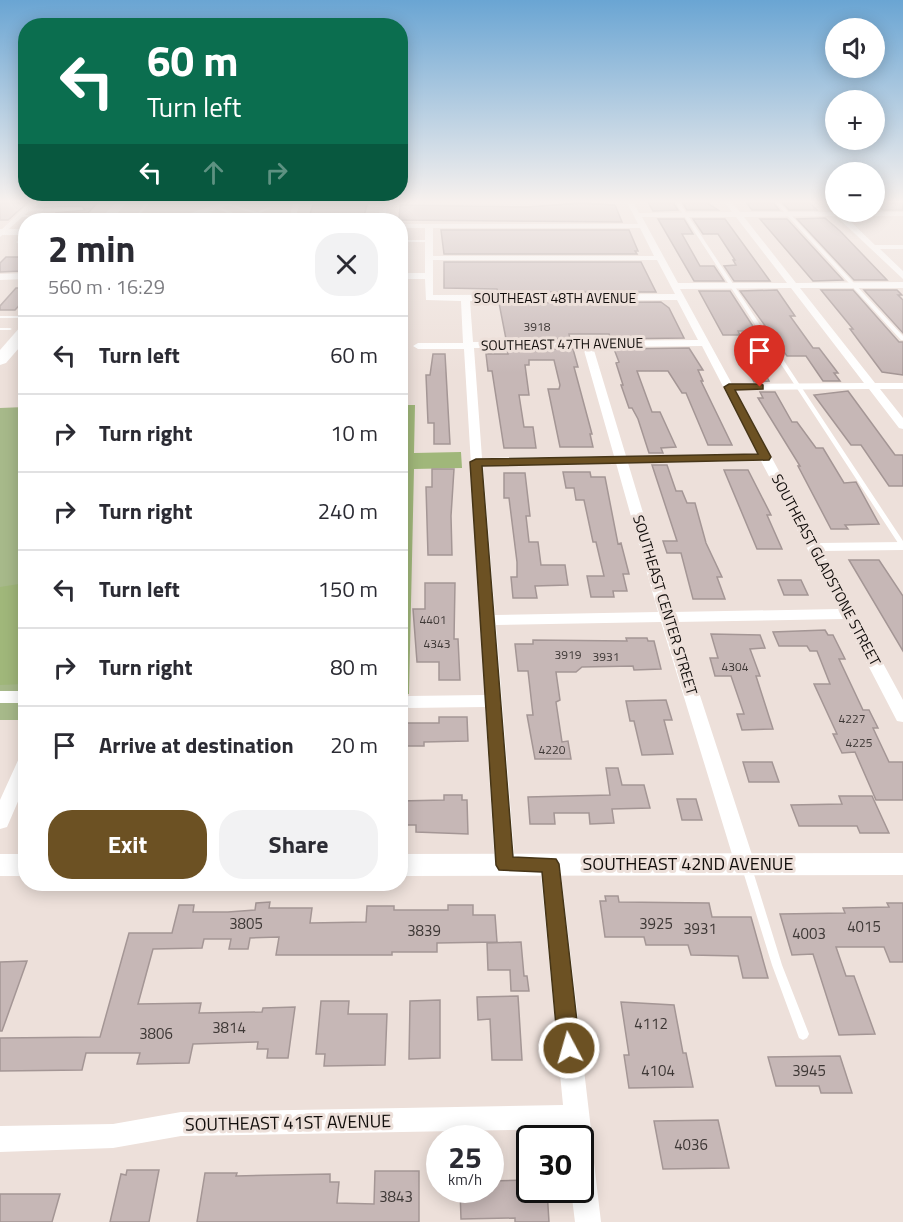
<!DOCTYPE html>
<meta charset="utf-8">
<style>
:root{--surface:#fff;--page:#f2f2f3;--text:#2b2b33;--muted:#7c7c81;--line:#e1e1e2;--accent:#6c5123}
body{margin:0;font-family:"Titillium Web",sans-serif;background:var(--page);color:var(--text);height:100vh;display:flex;flex-direction:column;font-size:22px;white-space:nowrap}
*{box-sizing:border-box;margin:0}
p{font-size:20px;color:var(--muted)}
.icon{flex:none;width:33px;height:33px;fill:none;stroke:currentColor;stroke-width:2;stroke-linecap:round;stroke-linejoin:round}
.map{position:relative;flex:1;overflow:hidden}
.panel{position:absolute;left:18px;top:213px;width:390px;height:678px;display:flex;flex-direction:column;background:var(--surface);border-radius:24px;box-shadow:0 3px 15px #0003}
.panel>*{flex:none}
.guide{position:absolute;left:18px;top:18px;width:390px;height:183px;border-radius:24px;box-shadow:0 3px 15px #0003;background:#0b6e4f;color:#fff;overflow:hidden}
.fabs{position:absolute;left:825px;top:18px;display:grid;gap:12px}
.fabs a{display:grid;place-items:center;width:60px;height:60px;border-radius:50%;background:var(--surface);box-shadow:0 3px 15px #0003;font-size:30px}
.speed{position:absolute;left:426px;top:1125px;display:flex;gap:12px;font-size:30px;font-weight:700;text-align:center}
.speed>*{display:grid;place-content:center;width:78px;height:78px;border-radius:50%;background:var(--surface);box-shadow:0 3px 15px #0003;line-height:1}
.speed small{font-size:15px;font-weight:400}
.speed .limit{border:3px solid #111;border-radius:9px;background:#fff;color:#111}
.pin{position:absolute;display:grid;place-items:center;width:51px;height:51px;color:#fff;margin:-62px -26px;border-radius:50% 50% 50% 0;rotate:-45deg;box-shadow:0 0 6px #0007}
.pin .icon{rotate:45deg}
.me{position:absolute;width:66px;margin:-33px;rotate:354deg;stroke-linejoin:round;filter:drop-shadow(0 0 4px #0008)}
.turn{display:flex;align-items:center;gap:21px;height:126px;padding:0 30px;font-size:27px}
.turn .icon{width:78px;height:78px;stroke-width:2.5}
.turn b{display:block;font-size:42px;line-height:51px}
.lanes{display:flex;align-items:center;height:57px;padding:0 30px;background:#0003;justify-content:center;gap:30px;direction:ltr}
.lanes .off{opacity:.35}
.round{display:grid;place-items:center;flex:none;width:63px;height:63px;border-radius:24px;background:var(--page)}
.headline{display:flex;align-items:center;justify-content:space-between;height:102px;padding:0 30px}
h1{font-size:36px;font-weight:700;line-height:45px}
.primary-button{display:flex;gap:12px;margin-top:auto;padding:12px 30px}
.primary-button a{flex:1;height:69px;border-radius:24px;background:var(--accent);color:#fff;font-size:24px;font-weight:700;line-height:69px;text-align:center}
.primary-button a+a{background:var(--page);color:var(--text)}
ul{padding:0;list-style:none}
li{display:flex;align-items:center;gap:18px;height:78px;padding:0 30px;border-top:2px solid var(--line)}
li div{flex:1}
li b{display:block;font-size:22px}
li em{font-style:normal}
.map>svg:first-child{display:block}
</style>
<div class="map">
<svg width="903" height="1222" viewBox="0 0 903 1222">
<rect width="100%" height="100%" fill="#ede0da"/>
<path fill="#a7b98a" d="M25,407V720H0V408Z"/>
<path fill="#a0b77a" d="M401,405H415L414,453L461,452L462,468L414,469L409,694L401,695Z
M25,583V684L0,685V587Z"/>
<path fill="#c6b7b6" stroke="#a49695" stroke-width="1.5" d="M41,202H98L88,213H55L85,210L82,206L37,207Z
M648,202H673L678,210L653,211Z
M682,202H706L718,210H687Z
M746,202H773L779,210H752Z
M782,202H809L817,210H789Z
M874,202H903V210H883Z
M0,203H27L8,220H0Z
M581,203L615,205L622,222L399,220L400,205L528,207Z
M313,205H367L363,220H308Z
M825,218L840,231L887,280H854L797,219Z
M658,219H684L693,234H682L700,266H714L724,281H694Z
M693,219H725L770,281H734L724,266L736,265L733,260H735L718,234H703Z
M760,219H787L843,280L813,281Z
M441,230H629L638,251H635L637,254H444Z
M6,257H26V267L21,271L0,272V263Z
M444,262H641L656,292H498L497,289L444,288Z
M16,288H26V298L15,310H0V306Z
M777,290L795,316H790L813,348H819L838,373H834L840,381H823L806,356H787L740,291Z
M821,290H853L899,342H903V375L882,372L850,329H853Z
M864,290H897L902,295H898L903,300V333Z
M699,291H730L756,331H738L740,335H723Z
M661,302L669,308L684,338L611,339L609,334H569L570,339H506L499,303Z
M689,348L703,370H698L703,381H701L732,445H708L686,393H682L668,371H637L652,412H660L676,447L661,448L663,453H649L638,419L632,408H629L621,385H623L616,363L619,362L614,349Z
M573,349L578,367H574L592,434H590L593,447H560L548,389H559L560,385L554,360H529V365H525L529,395H519L524,427H533L536,448H504L492,371H488L486,354H508L507,350Z
M433,354H445L450,444H434V423H428L426,375H430Z
M742,359H758L769,381L754,382Z
M848,391L895,455H903V486H889L861,445H851L814,395Z
M760,392H775L792,422H797L816,448H823L844,483L856,482L879,524L845,525L848,529H831L798,466H800L758,398H763Z
M652,465H667L676,491H682L687,503H695L706,543L722,577H717L725,599H693L681,553H667L663,541H677Z
M432,469H454L451,516L452,555H428L426,487H432Z
M724,470H748L771,515H767L782,549H757Z
M563,472H590L591,477H605L618,544L621,543L629,574H623L627,591H613L614,597H591L587,576H604L596,542H593L584,500H576L574,488H566Z
M504,473H525L530,516H526L529,542H538L541,565H565L568,585L535,586L537,598H513L511,577H517V562L509,498H504Z
M849,560H879L903,596V651Z
M778,580H801L808,595H784Z
M425,583H455L454,639H458L460,680H439V662H417L413,609H425Z
M825,630L828,635H833L845,659H839L863,710H869L878,728H873L889,762H903V800H876L855,752L842,753L833,734H837L814,684H830L817,651H810L807,646H779L773,632Z
M711,634L760,635L765,648L750,649L760,676H756L773,729L742,730L737,714H744L731,676H715L710,658H718Z
M626,638H647L648,641H654L661,669L634,670L633,666L582,667L576,672H556L560,700L556,702L562,742L568,741L571,759H535L527,715H533L528,671H518L515,644H533V640L627,641Z
M666,700L672,720H664L673,754L642,755L634,721H630L626,701Z
M439,717H467L468,741L424,742V746H401L402,723H439Z
M743,762H772L779,782H749Z
M606,768H618L622,785H644L650,808L612,809L614,823L590,824L589,813H554L555,824H530L528,797L610,795Z
M444,795H462V800H467L468,834L416,832V825H400V801L444,800Z
M839,796H872L889,833H860L857,826H799L791,805L842,804Z
M677,799H696L702,820H682Z
M605,896H618L619,902L709,903L712,917H751L768,978H743L738,956L691,955L688,945H646L644,937H605L600,901H606Z
M270,902L269,908H312L310,923L366,922L367,906H394V910H448V905H473V915H495L497,942L437,943V952H392V955H276L279,937L250,938L248,949H229L231,939H204L202,948L153,949L138,1004L201,1003L199,1013L262,1012L263,1008L295,1007L288,1058H267L268,1049H257L258,1042L193,1044L189,1063L137,1064L140,1053H86L82,1070L0,1071V1038L100,1037L129,933H172L179,905H194L193,912H228L255,910L256,903Z
M887,903H903V962H890L884,947H836L846,976H854L875,1034L839,1035L813,954L792,955L780,914L845,913L843,908L889,907Z
M521,942L524,976H527L529,991H511L510,970H488L487,943Z
M27,961L2,1031H0V962Z
M518,996L522,1060H492L490,1019L478,1020L477,997Z
M440,1000V1058L409,1059L410,1001Z
M321,1001H349L348,1014H387L385,1065L324,1066L325,1054H316Z
M621,1002L674,1005L683,1053H686L693,1087L629,1088L624,1055H629Z
M840,1056L852,1093H821L819,1086H776L768,1057Z
M718,1120L729,1168L663,1169L654,1121Z
M127,1170H159L149,1222H110L121,1174L126,1175Z
M375,1171H419V1222H197L205,1173H237L236,1176L330,1174V1182H339L337,1203L374,1204Z
M530,1180V1190H547L549,1222H515V1218L461,1219L460,1190H490V1181Z
M0,1194H60L52,1222H0Z"/>
<g fill="none" stroke-linecap="round" stroke-linejoin="round">
<path fill="#fff" fill-rule="evenodd" d="M146,202L149,203L138,217H136Z
M675,202H679L903,541V548L900,546Z
M775,202H779L903,336V340H901Z
M227,203L257,212L269,207L272,208L257,214L226,205Z
M215,206H217L243,217L235,220H231L201,211L203,210L233,219L238,217L215,208Z
M82,208L83,210L26,211L24,210L26,209Z
M267,214H292L294,215L292,216H266Z
M19,215H110L112,216L110,217H20Z
M26,238V241L18,243L16,242Z
M400,240H429L431,241L429,242H400Z
M0,316H20L22,317L20,318H0Z
M0,328H10L12,329L10,330H0Z
M747,864L751,865L752,868L782,965L809,1034L807,1038L803,1040L799,1038L772,965L742,868L743,865Z"/>
<path fill="#fff" fill-rule="evenodd" d="M31,202H39L0,237V231Z
M294,202H301L294,220H288Z
M381,202H388L385,220H378Z
M627,202H633L639,213L732,212L725,202H731L740,212H832L836,210L840,212H903V216H845L875,245H903V249H880L903,271V279L836,216L744,217L796,283L903,282V288H800L875,383H903V389H880L903,418V429L899,428L869,389L735,390L818,543L903,542V550L822,551L903,700V722L897,721L844,619L676,622L755,864L752,870L745,873L738,870L735,864L661,622L496,625L515,865L512,871L505,874L498,871L495,865L485,707L409,708L403,706L401,702L403,698L409,696L485,695L464,349H418L413,346L418,343H463L461,301L426,300L425,279H400V273H425V228H400V224H638ZM642,217H736L787,283H678ZM433,228H640L654,256H433ZM433,260H657L675,294L433,295ZM791,288L864,383L732,384L680,289ZM677,300L698,340L473,342L470,301ZM702,346L758,454L626,456L593,347ZM583,347L614,456L482,458L474,348ZM761,461L839,609L673,612L628,463ZM616,463L658,612L495,615L483,466Z
M26,273V279L0,280V274Z
M0,691H26V703H0Z
M26,754V783L7,827L0,829V800L20,756Z
M550,856L557,859L560,865L592,1138L589,1145L593,1154L601,1222H575L571,1190H580V1138H567L566,1129L181,1136L113,1148L0,1152V1126L113,1124L181,1112L563,1105L540,865L543,859Z"/>
<path fill="#fff" fill-rule="evenodd" d="M903,853V875L400,876V854Z
M0,854H26V876H0Z"/>
<path fill="#fff" fill-rule="evenodd" d="M224,202H239L183,220H168Z
M0,229H26V235H0Z"/>
<path fill="#fff" fill-rule="evenodd" d="M116,202H128L111,220H99Z
M26,325V340L6,363L0,365V350L21,326Z"/>
</g>
<linearGradient id="sky" x2="0" y2="1"><stop stop-color="#6aa5d3"/><stop offset="0.54" stop-color="#f7f1ee"/><stop offset="1" stop-color="#f7f1ee" stop-opacity="0"/></linearGradient>
<rect width="903" height="373" fill="url(#sky)"/>
<path fill="#6c5123" stroke="#463517" stroke-width="1.5" d="M760,384L763,385V389L735,390L771,457L769,460L482,466L513,857L556,859L559,864L580,1048L577,1056L569,1059L562,1056L558,1048L542,872L499,870L496,865L470,462L476,459L758,454L724,387L729,384Z"/>
<g text-anchor="middle" stroke-width="6" stroke-linejoin="round" paint-order="stroke">
<g font-size="12" fill="#3e3836">
<text x="537" y="331">3918</text>
<text x="433" y="624">4401</text>
<text x="437" y="648">4343</text>
<text x="568" y="659">3919</text>
<text x="606" y="661">3931</text>
<text x="735" y="671">4304</text>
<text x="852" y="723">4227</text>
<text x="859" y="747">4225</text>
<text x="552" y="754">4220</text>
</g>
<g font-size="14" fill="#110d0b" stroke="#ede0da">
<text x="555" y="303">SOUTHEAST 48TH AVENUE</text>
<text transform="translate(562 344) rotate(-1)" y="5">SOUTHEAST 47TH AVENUE</text>
</g>
<g font-size="15" fill="#110d0b" stroke="#ede0da">
<text transform="translate(826 570) rotate(62)" y="5">SOUTHEAST GLADSTONE STREET</text>
<text transform="translate(665 605) rotate(73)" y="5">SOUTHEAST CENTER STREET</text>
</g>
<g font-size="15" fill="#3e3836">
<text x="246" y="929">3805</text>
<text x="656" y="929">3925</text>
<text x="864" y="932">4015</text>
<text x="700" y="934">3931</text>
<text x="424" y="936">3839</text>
<text x="809" y="939">4003</text>
<text x="651" y="1029">4112</text>
<text x="229" y="1033">3814</text>
<text x="156" y="1039">3806</text>
<text x="658" y="1076">4104</text>
<text x="809" y="1076">3945</text>
<text x="691" y="1150">4036</text>
<text x="396" y="1202">3843</text>
</g>
<g font-size="18" fill="#110d0b" stroke="#ede0da">
<text x="688" y="870">SOUTHEAST 42ND AVENUE</text>
<text transform="translate(288 1123) rotate(-1)" y="6">SOUTHEAST 41ST AVENUE</text>
</g>
</g>
</svg>
<div class="fabs">
<a><svg class="icon" aria-label="sound" viewBox="0 0 24 24"><path d="M4 9h4l5-4v14l-5-4H4zM17 9q2 3 0 6"/></svg></a>
<a>+</a>
<a>−</a>
</div>
<div class="speed"><div>25<small>km/h</small></div><div class="limit">30</div></div>
<div class="pin" style="left:760px;top:387px;background:#d93025"><svg class="icon" aria-label="arrive" viewBox="0 0 24 24"><path d="M6 21V4h12l-3 4 3 4H6"/></svg></div>
<svg class="me" style="left:569px;top:1048px" viewBox="-20 -20 40 40"><circle r="17" fill="#6c5123" stroke="#fff" stroke-width="3"/><path d="M0-11L8 9 0 5-8 9z" fill="#fff"/></svg>
<div class="guide">
<div class="turn"><svg class="icon" aria-label="left" viewBox="0 0 24 24"><path d="M17 20v-9H6M10 6l-5 5 5 5"/></svg><div><b>60 m</b>Turn left</div></div>
<div class="lanes"><svg class="icon" aria-label="left" viewBox="0 0 24 24"><path d="M17 20v-9H6M10 6l-5 5 5 5"/></svg><svg class="icon off" aria-label="ahead" viewBox="0 0 24 24"><path d="M12 20V5M6 11l6-6 6 6"/></svg><svg class="icon off" aria-label="right" viewBox="0 0 24 24"><path d="M7 20v-9h11M14 6l5 5-5 5"/></svg></div>
</div>
<section class="panel">
<div class="headline"><div><h1>2 min</h1><p>560 m · 16:29</p></div><a class="round"><svg class="icon" aria-label="close" viewBox="0 0 24 24"><path d="M6 6l12 12M18 6L6 18"/></svg></a></div>
<ul>
<li><svg class="icon" aria-label="left" viewBox="0 0 24 24"><path d="M17 20v-9H6M10 6l-5 5 5 5"/></svg><div><b>Turn left</b></div><em>60 m</em></li>
<li><svg class="icon" aria-label="right" viewBox="0 0 24 24"><path d="M7 20v-9h11M14 6l5 5-5 5"/></svg><div><b>Turn right</b></div><em>10 m</em></li>
<li><svg class="icon" aria-label="right" viewBox="0 0 24 24"><path d="M7 20v-9h11M14 6l5 5-5 5"/></svg><div><b>Turn right</b></div><em>240 m</em></li>
<li><svg class="icon" aria-label="left" viewBox="0 0 24 24"><path d="M17 20v-9H6M10 6l-5 5 5 5"/></svg><div><b>Turn left</b></div><em>150 m</em></li>
<li><svg class="icon" aria-label="right" viewBox="0 0 24 24"><path d="M7 20v-9h11M14 6l5 5-5 5"/></svg><div><b>Turn right</b></div><em>80 m</em></li>
<li><svg class="icon" aria-label="arrive" viewBox="0 0 24 24"><path d="M6 21V4h12l-3 4 3 4H6"/></svg><div><b>Arrive at destination</b></div><em>20 m</em></li>
</ul>
<div class="primary-button"><a>Exit</a><a>Share</a></div>
</section>
</div>
